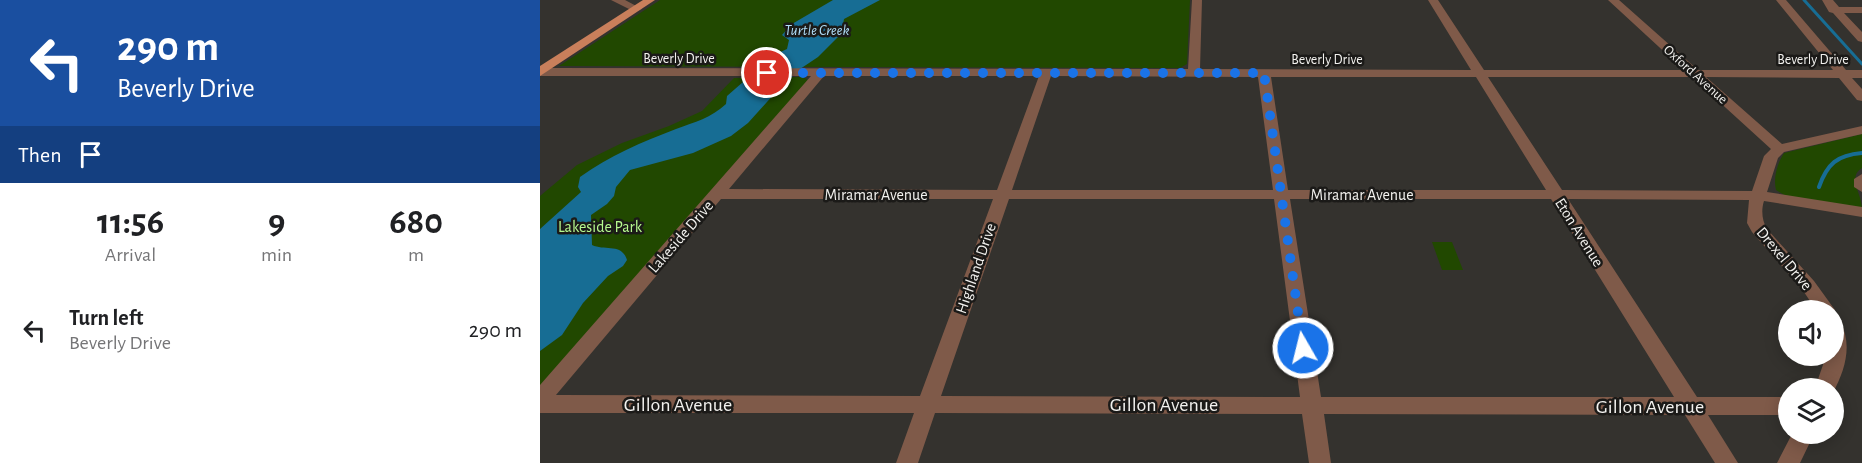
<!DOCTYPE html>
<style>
:root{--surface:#fff;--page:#f2f2f2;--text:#202124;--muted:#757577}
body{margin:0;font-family:"Alegreya Sans",sans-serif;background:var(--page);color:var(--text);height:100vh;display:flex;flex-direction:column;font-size:22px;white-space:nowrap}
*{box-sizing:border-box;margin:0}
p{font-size:20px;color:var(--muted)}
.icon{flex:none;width:33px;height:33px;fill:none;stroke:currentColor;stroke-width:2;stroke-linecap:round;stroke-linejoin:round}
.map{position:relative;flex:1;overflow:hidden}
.side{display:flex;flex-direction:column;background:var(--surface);width:540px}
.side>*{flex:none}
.hud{background:#1a4fa0;color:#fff;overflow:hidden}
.buttons{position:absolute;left:1238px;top:300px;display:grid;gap:12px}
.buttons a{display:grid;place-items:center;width:66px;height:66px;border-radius:50%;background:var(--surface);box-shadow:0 3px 15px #0003;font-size:30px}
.pin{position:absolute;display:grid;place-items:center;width:51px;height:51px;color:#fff;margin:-26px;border:3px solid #fff;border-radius:50%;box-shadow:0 2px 6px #0007}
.me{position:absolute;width:66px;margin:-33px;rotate:352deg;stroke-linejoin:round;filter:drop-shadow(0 0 4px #0008)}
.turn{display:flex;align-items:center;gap:21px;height:126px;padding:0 18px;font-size:27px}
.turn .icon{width:78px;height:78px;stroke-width:2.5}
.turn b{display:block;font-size:42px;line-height:51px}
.then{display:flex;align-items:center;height:57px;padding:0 18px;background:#0003;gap:12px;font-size:22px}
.eta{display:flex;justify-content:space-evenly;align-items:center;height:102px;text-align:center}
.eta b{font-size:36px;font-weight:700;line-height:42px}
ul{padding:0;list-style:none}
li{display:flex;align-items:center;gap:18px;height:90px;padding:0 18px}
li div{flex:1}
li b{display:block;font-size:22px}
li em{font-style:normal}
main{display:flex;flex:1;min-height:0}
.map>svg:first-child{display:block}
</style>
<main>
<section class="side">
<div class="hud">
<div class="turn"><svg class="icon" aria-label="left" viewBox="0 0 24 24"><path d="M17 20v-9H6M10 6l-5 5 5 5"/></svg><div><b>290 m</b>Beverly Drive</div></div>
<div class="then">Then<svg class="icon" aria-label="arrive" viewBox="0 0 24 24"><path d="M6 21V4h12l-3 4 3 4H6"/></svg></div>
</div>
<div class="eta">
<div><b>11:56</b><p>Arrival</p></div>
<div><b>9</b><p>min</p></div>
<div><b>680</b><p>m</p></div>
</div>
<ul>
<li><svg class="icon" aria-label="left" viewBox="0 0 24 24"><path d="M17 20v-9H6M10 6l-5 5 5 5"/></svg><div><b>Turn left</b><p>Beverly Drive</p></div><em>290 m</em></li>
</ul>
</section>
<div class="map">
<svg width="1322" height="463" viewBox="0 0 1322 463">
<rect width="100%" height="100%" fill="#34322e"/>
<path fill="#214800" d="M120,0H650L647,64L640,68L19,66Z
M263,77L268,80L0,387V196L37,165L82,143L129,126L162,111L194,78Z
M1322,134V168C1307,177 1322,194 1322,209L1246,196L1236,190C1233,178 1237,164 1244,153Z
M892,242H912L923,270H902Z"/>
<path fill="#176d94" d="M293,0H340L304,19L301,34L278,57L260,69L236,92L208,123L191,136L153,153L90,170L76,187L74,196L67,204L51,215L52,245C65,251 82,243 87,260L83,266L68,276L43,303L22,335L0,351V229L41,192L38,187L40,177C69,156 102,142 136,129C155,122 171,118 186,104L187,96L219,68L225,59L247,49L249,40L242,35L252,24Z"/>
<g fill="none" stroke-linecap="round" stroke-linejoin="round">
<path stroke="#176d94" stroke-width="3" d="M1264,0L1322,64"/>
<path stroke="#176d94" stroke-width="4" d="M1279,187C1287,164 1297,155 1322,153"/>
<path fill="#7f5a49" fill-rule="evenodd" d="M71,0H85L102,9L93,11Z
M652,0H662L660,69L931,70L888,0H898L944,70H1144L1068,0H1079L1158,70H1293L1236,0H1246L1306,70H1322V78H1312L1322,89V101L1317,100L1299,78L1166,77L1242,144L1322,126V134L1244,152L1238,158L1227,192L1322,207V217L1224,201C1221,210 1222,221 1227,229L1274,281L1295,310L1293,314V310H1276L1262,289L1212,232L1207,223L1209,200L1028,199L1157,397H1248V415H1168L1198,463H1175L1145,415L784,414L791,463H769L762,414L395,413L378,463H356L374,413H0V385L271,76H0V68L648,69ZM284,76H499L457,190L189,189ZM511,76L718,77L733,190H472ZM731,77H936L1006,190H748ZM948,77H1152L1231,149L1224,156L1212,191L1022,190ZM181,199H453L380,396L16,395ZM469,199H734L760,397L401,396ZM750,199H1011L1134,397H781Z
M1282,0H1293L1299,7H1322V13H1304L1322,32V42L1318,41L1293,13L1289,12Z
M1322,174V192L1314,187V179Z
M1293,319L1300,321C1313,345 1305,370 1293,393V388H1275L1286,356H1293Z
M1252,434H1274L1260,463H1237Z"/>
<path fill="#c97f5b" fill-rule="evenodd" d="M103,0H115L0,76V66Z"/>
</g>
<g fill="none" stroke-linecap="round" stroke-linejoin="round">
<path stroke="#1a73e8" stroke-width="10" stroke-dasharray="0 18" d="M227,73H724L763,348"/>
</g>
<g text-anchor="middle" stroke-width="5" stroke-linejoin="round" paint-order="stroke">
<g font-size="14" fill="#f3f2ef" stroke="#1b1a18">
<text x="139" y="63">Beverly Drive</text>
<text x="787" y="64">Beverly Drive</text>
<text x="1273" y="64">Beverly Drive</text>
<text transform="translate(1156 74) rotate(42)" y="5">Oxford Avenue</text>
</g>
<g font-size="15" font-style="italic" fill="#b1dffa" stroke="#1b1a18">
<text x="277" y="35">Turtle Creek</text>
</g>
<g font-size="16" fill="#f3f2ef" stroke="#1b1a18">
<text x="336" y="200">Miramar Avenue</text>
<text x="822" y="200">Miramar Avenue</text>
<text transform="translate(1040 232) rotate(58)" y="6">Eton Avenue</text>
<text transform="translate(140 236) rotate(-49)" y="6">Lakeside Drive</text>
<text transform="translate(1245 258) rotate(50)" y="6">Drexel Drive</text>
<text transform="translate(435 268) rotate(-71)" y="6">Highland Drive</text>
</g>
<g font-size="16" fill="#b6f98f" stroke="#1b1a18">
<text x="60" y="232">Lakeside Park</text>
</g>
<g font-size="20" fill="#f3f2ef" stroke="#1b1a18">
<text x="138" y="411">Gillon Avenue</text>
<text x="624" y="411">Gillon Avenue</text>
<text x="1110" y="413">Gillon Avenue</text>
</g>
</g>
</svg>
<div class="buttons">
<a><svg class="icon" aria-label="sound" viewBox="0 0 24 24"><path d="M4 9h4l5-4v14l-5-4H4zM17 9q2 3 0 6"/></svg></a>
<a><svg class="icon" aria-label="layers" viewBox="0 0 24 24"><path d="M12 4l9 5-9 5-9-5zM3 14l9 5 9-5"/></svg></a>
</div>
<div class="pin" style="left:227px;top:73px;background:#d93025"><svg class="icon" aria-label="arrive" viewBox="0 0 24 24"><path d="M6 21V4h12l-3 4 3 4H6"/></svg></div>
<svg class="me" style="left:763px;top:348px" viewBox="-20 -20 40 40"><circle r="17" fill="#1a73e8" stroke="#fff" stroke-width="3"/><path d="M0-11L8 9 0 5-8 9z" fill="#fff"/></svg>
</div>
</main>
